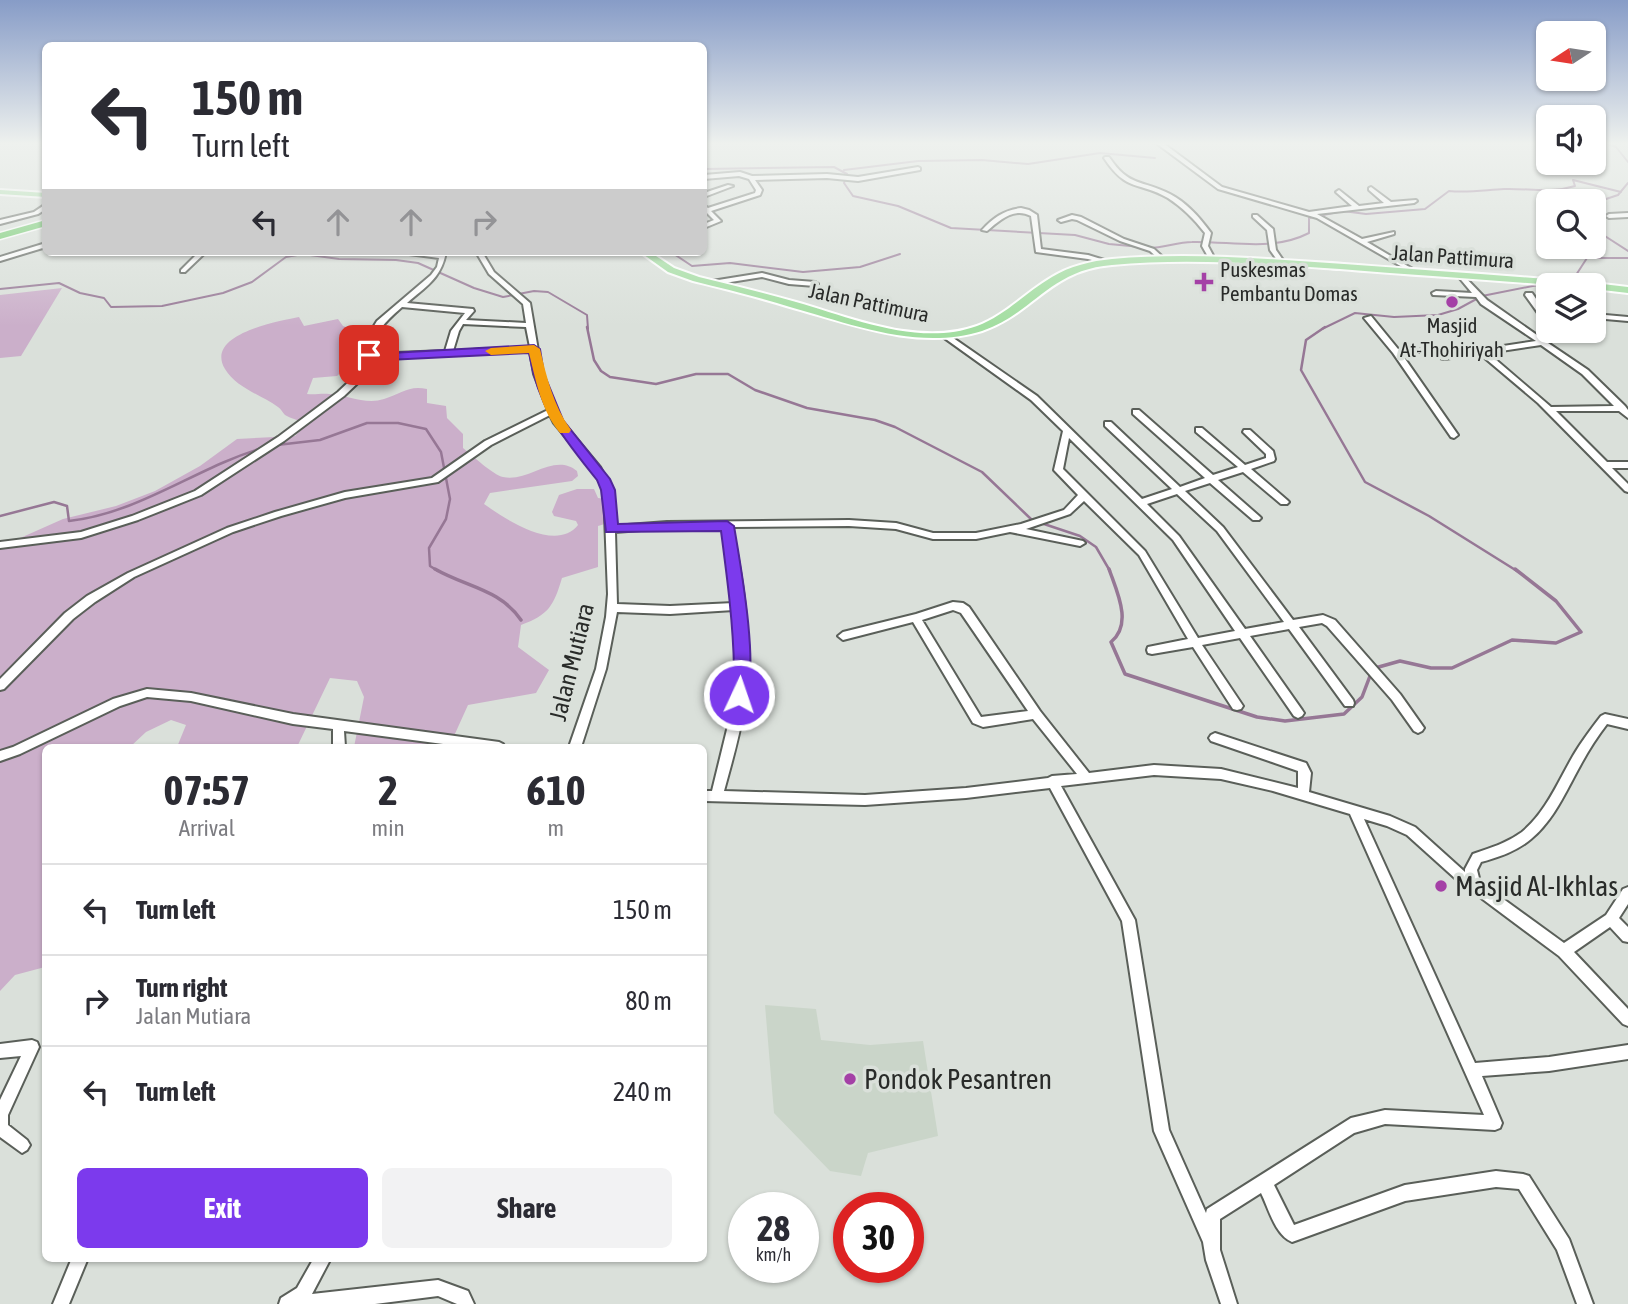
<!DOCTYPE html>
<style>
:root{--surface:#fff;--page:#f2f2f3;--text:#2b2b33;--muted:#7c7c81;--line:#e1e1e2;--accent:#7c3aed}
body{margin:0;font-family:"Asap Condensed",sans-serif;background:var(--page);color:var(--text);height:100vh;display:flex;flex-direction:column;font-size:26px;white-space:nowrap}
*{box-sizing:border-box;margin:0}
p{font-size:23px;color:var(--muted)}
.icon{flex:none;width:38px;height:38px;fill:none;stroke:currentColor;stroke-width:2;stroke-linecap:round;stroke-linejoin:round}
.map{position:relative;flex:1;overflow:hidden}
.sheet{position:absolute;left:42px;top:744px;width:665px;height:518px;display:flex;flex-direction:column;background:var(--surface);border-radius:10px;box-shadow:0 2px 5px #0004}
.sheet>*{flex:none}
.top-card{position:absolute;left:42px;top:42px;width:665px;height:214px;border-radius:10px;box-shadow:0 2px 5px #0004;background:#fff;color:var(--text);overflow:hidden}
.needle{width:46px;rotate:258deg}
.tools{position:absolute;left:1536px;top:21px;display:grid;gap:14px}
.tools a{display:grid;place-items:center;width:70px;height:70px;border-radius:10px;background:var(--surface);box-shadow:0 2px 5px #0004;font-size:35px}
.speed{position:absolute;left:728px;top:1192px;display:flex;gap:14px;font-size:35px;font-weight:700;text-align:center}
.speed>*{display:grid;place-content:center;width:91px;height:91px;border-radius:50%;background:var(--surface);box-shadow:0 2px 5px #0004;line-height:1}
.speed small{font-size:18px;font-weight:400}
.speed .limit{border:10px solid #d22;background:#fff;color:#111}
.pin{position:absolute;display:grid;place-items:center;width:60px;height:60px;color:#fff;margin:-30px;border-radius:14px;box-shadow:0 4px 10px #0006}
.me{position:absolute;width:77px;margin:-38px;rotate:3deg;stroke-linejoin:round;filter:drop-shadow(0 0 5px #0008)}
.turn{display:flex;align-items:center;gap:24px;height:147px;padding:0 35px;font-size:32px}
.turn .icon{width:91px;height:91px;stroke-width:2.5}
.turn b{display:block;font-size:49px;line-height:60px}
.lanes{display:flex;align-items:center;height:66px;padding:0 35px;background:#0003;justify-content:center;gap:35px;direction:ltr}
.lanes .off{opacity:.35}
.eta{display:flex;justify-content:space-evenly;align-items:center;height:119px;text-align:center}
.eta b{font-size:42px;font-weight:700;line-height:49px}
.cta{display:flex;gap:14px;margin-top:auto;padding:14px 35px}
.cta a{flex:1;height:80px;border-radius:10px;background:var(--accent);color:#fff;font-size:28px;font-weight:700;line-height:80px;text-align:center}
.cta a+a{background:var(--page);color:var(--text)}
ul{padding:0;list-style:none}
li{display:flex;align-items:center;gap:21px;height:91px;padding:0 35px;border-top:2px solid var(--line)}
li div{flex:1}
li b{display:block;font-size:26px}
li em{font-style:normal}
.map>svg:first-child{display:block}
</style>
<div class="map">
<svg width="1628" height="1304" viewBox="0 0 1628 1304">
<rect width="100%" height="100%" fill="#dae0da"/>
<path fill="#cad5c9" d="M765,1005L816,1009L821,1040L870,1045L923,1041L938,1136L868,1153L861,1176L830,1171L774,1113Z"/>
<path fill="#cbafca" d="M62,288L21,356L0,358V295Z
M299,317L304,326L338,319L343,326L363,333L365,350L337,376L313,378L307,394C315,395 322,393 329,394C347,395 366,405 384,399C401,394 408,385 427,389V403L446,406L447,418L463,434V448C472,455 493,475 503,477C528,483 554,452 577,471L578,476L572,481L490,493L484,504C505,519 556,553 578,525L576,521L554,516L552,512L559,495L577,489H594L598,498L607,499L608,523L598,526V567L562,578C554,605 549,615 521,625L518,647L549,670L536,693L468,705L449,747H354L364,697L357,681L330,678L297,747H177L186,725L171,720L146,732L130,747H46L45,967L15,975L0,991V547L63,519L116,506L155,491L200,466L237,439L295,436L306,424C300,420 291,419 285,415C283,413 281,409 278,407C262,395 236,388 225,369C204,334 279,321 299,317Z"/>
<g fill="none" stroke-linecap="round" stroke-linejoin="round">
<path stroke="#967795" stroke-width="2" d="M1605,143L1616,147L1628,162
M704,169L834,167L847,174L844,183L853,196L898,206L951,228L1075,235L1109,244L1141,247
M844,170L918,161L982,160L1028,164L1100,153L1155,158
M1594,203L1618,195L1628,183
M1594,229L1628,251
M1149,248C1164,248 1177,242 1192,242C1232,241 1272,252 1309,233V218L1343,211L1366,214L1425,209L1449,191C1468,193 1485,190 1504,189C1530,188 1549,194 1575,186L1573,180L1621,192
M671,252L692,266L730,263L803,272L860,267L900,254
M1557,280L1576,275L1587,258H1628
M0,289L59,283L80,293L104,298L111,307L162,306L223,293L252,282L286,257L303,254L339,259L396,260L418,263L474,288L503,297L534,291L548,292L587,315L588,329
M1322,329L1355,313L1394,317L1438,315L1458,309L1482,296L1543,284"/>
<path stroke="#967795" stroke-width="2.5" d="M587,327L594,360L601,371L610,377L656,384L696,374H728L755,390L807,408L875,420L895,427L982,472L1032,520L1080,536L1096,547L1110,571
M1325,327L1306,340L1301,370L1365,482L1429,516L1517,571
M277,445L320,440L367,423H398L426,429L441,452L450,499L446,519L429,548L430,566L438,571
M0,516L54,502L67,506L69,521C141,513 198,466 266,447"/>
<path stroke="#967795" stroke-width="3.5" d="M435,569C466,587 500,589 521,620
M1109,569C1117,592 1133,624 1111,642L1125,674L1257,717L1285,721L1344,714L1362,697L1370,676L1368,670L1400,661L1431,668H1452L1512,640L1556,643L1581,632L1556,601L1515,569"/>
<g stroke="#5a5f59" stroke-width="4">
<path id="minor" d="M1156,143H1163L1222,187L1309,212L1352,206L1337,193L1336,192L1339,190L1359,206L1384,203L1369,190V188L1371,187L1391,202L1416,200L1417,201L1414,203L1317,214L1362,239L1394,232V234L1367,242L1416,271L1411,272L1317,218L1218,189Z
M1105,157H1109C1130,188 1141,179 1170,194C1186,202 1201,219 1211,233L1208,246L1215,259L1214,260H1210L1202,246L1205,233C1195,220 1182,207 1168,198C1139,181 1127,193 1104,158Z
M918,167L920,168V170L858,181L827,178L755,180L762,190L760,195L711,211L721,221L704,228V224L714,220L704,210V205L708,208L755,193L756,190L749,179L739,176L704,179V175L740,172L752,176L827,174L858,177Z
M728,185L733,186L704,197V193Z
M46,204V209L38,214L0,224V220L34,212Z
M1021,208L1029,210L1037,215L1041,249L1088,255L1111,262L1108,264L1088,259L1036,252L1031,216C1014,207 1000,220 987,231L982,230C993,218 1004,210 1021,208Z
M1628,213V217L1609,218L1606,216L1609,214Z
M1072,215L1081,217L1124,239L1154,249L1166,260L1161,261L1150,251L1120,241L1077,220L1072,219L1061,222L1058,220Z
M1253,215H1257L1273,229L1276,250L1285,263L1284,264H1280L1270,250L1267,230L1253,217Z
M46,243V247L0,261V257Z
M199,252H206L185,272H181V270Z
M406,252L439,254L440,252H446C441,279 426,286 407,303L473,309L474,311L466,320L526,323L523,304L489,274L476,252H482L494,272L530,303L542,374L561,420L600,467L612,490L614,526L667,522L849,520L896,523L933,533H976L1021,524L1064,510L1078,495L1054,470L1063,431L1031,400L943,337V333H946L1037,396L1142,499L1172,489L1105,426V422H1111L1180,487L1205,478L1133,414V410H1139L1213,475L1238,467L1196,432V428H1202L1245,465L1266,458V454L1243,432L1244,430H1250L1273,451L1275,459L1274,461L1251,469L1287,500L1289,502L1287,504H1281L1243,472L1218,480L1259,516L1261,518L1259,520H1253L1210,483L1185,491L1223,527L1293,620L1323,615L1335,620L1400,694L1424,728L1422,731L1418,733L1414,731L1392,700L1327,626L1322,623L1299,627L1353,700L1354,703L1353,706H1345L1289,629L1250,636L1302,710L1304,713L1302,716L1298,718L1294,716L1240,638L1202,645L1241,703L1243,706L1241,709L1237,710L1233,709L1193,647L1152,654L1148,653L1147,650L1148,647L1188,639L1139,555L1084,501L1070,514L1026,529L1083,541L1085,543L1080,546L1010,532L976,539H933L896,529L849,526L732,527C743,583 753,644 745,701C741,732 732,761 724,791L865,795L966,788L1048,778L1052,776L1077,774L1033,719L983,727L973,723L913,622L843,640L838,636L843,632L916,614L953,602L963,603L969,607L1040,711L1089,773L1154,765L1221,769L1298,788V771L1211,741L1209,738L1211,735L1215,733L1306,763L1311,773L1309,792L1390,816L1415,827L1465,872V869L1473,854C1490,848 1507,843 1522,832C1546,812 1558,782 1573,756C1581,742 1591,729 1601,716L1605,714L1628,719V729L1607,724C1597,737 1588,751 1580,766C1566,791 1554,820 1531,839C1517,851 1499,857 1481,862L1477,870L1480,882L1564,943L1606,915L1623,889L1628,887V904L1619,918L1628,927V942L1623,941L1610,927L1574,952L1628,1009V1026L1623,1024L1559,956L1457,880L1407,835L1387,826L1364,819L1475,1063L1549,1057L1628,1045V1059L1549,1071L1482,1076L1502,1123L1500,1128L1495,1130L1385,1124L1354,1133L1274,1185L1294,1225L1405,1185L1496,1171L1523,1174L1529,1176L1569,1239L1593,1304H1577L1557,1250L1519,1189L1496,1187L1405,1201L1292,1242C1275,1235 1269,1209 1261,1193L1220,1219V1250L1237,1304H1221L1206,1260L1203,1242L1154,1131L1122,921L1050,788L966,798L865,805L704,801V791H712L734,701L737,670L734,610L670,614L617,612L606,669L581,747H569L596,669L606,617L608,594L604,490L593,470L554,423L550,415L491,445L438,482L345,498L281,516L233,532L134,577L95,602L73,619L4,689L0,690V679L65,613L87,596L128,573L227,528L275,512L345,492L432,478L485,441L548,410L534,374L530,351L370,359L363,378L344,396L284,441L201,495L138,520L81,538L0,548V542L81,532L132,516L195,491L278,437L338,392L356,375L369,334L377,321L431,275L437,267L439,258L409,254ZM402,307L465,313L451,331L445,351L371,354C378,328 382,325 402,307ZM463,324L526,327L530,347L453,351L459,331ZM1069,438L1173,540L1235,631L1198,638L1145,551L1063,469ZM1177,494L1217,531L1284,622L1245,629L1179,536L1147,504ZM667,528H723L734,603L670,606L617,604L615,532ZM953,610L961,613L1028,711L981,717L922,620ZM1154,775L1221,779L1273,791L1350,814L1484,1115L1385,1110L1351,1118L1207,1209L1206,1213L1169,1130L1135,920L1061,786Z
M762,273L789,280L815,282L818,284L815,286L789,284L762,277L712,285L709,283L712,281Z
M1457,273H1461L1487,300L1544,340H1548V343L1588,370L1625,406L1628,410V418L1619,411H1556L1607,462H1628V468H1612L1628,484V492L1625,491L1538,403L1480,354L1444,359L1421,353H1401L1458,435L1454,438L1451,437L1393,353L1364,318L1371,316L1398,349H1421L1444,355L1536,341L1481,304L1476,297L1433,295L1432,293L1436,291L1472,293L1457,275ZM1541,345L1582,374L1614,406L1551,407L1488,353Z
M1526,293H1532L1543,309L1549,310V314L1538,313L1525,295Z
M1594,314L1628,317V321L1594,318Z
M147,689L191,693L293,714L499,742L503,744L505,747H466L344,731L345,747H333V729L293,724L191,701L147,697L120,706L20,754L0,761V751L13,747L113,699Z
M32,1040L37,1042L39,1047L8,1115V1125L27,1140L30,1145L27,1150L22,1153L0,1137V1100L21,1056L0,1058V1044Z
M72,1258H88L69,1304H53Z
M314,1258H331L312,1294L438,1280L468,1291L474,1304H457L438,1296L375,1304H279L281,1298L297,1288Z"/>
</g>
<g stroke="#fff" stroke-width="4">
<path id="major" d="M0,190L46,193V197L0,194Z
M640,252H650L674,268L699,277C732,285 764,293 796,302C852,318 919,347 977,326C1006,315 1026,292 1052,277C1070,266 1091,261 1112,259C1189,252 1267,259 1344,264C1423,270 1502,275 1581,282L1586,285H1551C1481,279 1410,275 1340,269C1264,264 1188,258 1112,265C1049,270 1033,314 982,331C918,351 851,324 790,307C758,297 725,289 693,281L668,272Z
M1594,283L1628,287V293L1594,289V285H1590Z"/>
</g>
<g stroke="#fff" stroke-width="3">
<path id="highway" d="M46,220V226L0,239V233Z"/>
</g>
<use href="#minor" fill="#fff" fill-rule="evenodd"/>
<use href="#major" fill="#a3dea1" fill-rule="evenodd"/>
<use href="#highway" fill="#66c862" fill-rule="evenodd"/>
</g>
<linearGradient id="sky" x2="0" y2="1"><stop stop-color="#879cc7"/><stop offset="0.44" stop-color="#eef1ee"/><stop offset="1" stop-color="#eef1ee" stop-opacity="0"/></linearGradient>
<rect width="1628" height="326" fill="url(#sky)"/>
<path fill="#7c3aed" stroke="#51269a" stroke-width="2" d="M534,345L540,349L544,374L563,420L610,479L615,490L618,524L727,521L734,526C740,562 760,670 745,700H733C729,690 734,678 734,668C733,621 727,577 721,531L606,532L601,490L597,480C562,436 539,410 529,353L367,361L361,357L369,352L373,354Z"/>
<path fill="#f59e0b" d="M534,345L540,349C547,378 553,405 571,430L569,433H560C541,410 536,381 529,353L491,355L485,351L491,348Z"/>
<g fill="#a440a6" stroke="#dae0da" stroke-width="2.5">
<path d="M1200.5 271.5h7v7h7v7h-7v7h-7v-7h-7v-7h7z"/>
<circle cx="1452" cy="302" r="7"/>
<circle cx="1441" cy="886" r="7"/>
<circle cx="850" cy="1079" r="7"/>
</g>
<g text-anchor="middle" stroke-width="7" stroke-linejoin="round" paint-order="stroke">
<g font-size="21" fill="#292b29" stroke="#dae0da">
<text transform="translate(1453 257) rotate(4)" y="7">Jalan Pattimura</text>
<text transform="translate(869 303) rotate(12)" y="7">Jalan Pattimura</text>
</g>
<g font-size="21" fill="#292b29" stroke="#dae0da" text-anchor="start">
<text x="1220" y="277">Puskesmas<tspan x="1220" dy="24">Pembantu Domas</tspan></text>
<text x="1452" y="333" text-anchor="middle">Masjid<tspan x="1452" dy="24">At-Thohiriyah</tspan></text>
</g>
<g font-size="24" fill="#292b29" stroke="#dae0da">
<text transform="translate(572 662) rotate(-76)" y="8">Jalan Mutiara</text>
</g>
<g font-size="28" fill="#292b29" stroke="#dae0da" text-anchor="start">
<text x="1455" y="896">Masjid Al-Ikhlas</text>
<text x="864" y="1089">Pondok Pesantren</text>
</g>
</g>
</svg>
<div class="tools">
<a><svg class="needle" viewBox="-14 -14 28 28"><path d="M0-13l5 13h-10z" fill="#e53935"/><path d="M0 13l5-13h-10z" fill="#7c7c81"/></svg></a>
<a><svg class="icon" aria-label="sound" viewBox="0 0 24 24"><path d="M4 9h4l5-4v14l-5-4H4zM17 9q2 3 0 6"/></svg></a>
<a><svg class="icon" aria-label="search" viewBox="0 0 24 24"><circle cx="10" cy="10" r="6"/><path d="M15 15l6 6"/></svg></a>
<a><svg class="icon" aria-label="layers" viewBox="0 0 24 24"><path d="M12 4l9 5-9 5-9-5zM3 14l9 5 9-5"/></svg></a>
</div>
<div class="speed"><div>28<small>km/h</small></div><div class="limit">30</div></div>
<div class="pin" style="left:369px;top:355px;background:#d93025"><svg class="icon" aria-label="arrive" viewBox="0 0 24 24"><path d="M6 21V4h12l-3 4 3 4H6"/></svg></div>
<svg class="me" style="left:739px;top:695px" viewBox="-20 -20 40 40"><circle r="17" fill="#7c3aed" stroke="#fff" stroke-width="3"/><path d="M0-11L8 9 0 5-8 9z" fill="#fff"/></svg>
<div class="top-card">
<div class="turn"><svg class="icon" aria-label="left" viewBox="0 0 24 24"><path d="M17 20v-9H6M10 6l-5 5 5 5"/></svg><div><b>150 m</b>Turn left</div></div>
<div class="lanes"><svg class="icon" aria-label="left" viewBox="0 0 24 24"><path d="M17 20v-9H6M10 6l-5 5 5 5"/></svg><svg class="icon off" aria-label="ahead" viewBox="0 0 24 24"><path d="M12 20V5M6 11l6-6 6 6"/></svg><svg class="icon off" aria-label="ahead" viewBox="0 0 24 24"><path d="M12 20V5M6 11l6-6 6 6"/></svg><svg class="icon off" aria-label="right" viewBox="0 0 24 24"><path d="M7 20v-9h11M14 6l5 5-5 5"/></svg></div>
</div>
<section class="sheet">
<div class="eta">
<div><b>07:57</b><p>Arrival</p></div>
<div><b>2</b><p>min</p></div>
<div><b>610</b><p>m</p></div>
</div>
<ul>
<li><svg class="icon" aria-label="left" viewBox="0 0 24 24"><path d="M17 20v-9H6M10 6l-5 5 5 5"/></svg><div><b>Turn left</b></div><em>150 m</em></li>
<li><svg class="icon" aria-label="right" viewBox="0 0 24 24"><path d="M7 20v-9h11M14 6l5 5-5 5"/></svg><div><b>Turn right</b><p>Jalan Mutiara</p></div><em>80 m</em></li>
<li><svg class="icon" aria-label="left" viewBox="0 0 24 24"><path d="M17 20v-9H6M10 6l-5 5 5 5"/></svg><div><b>Turn left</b></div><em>240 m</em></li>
</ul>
<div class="cta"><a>Exit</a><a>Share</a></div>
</section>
</div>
